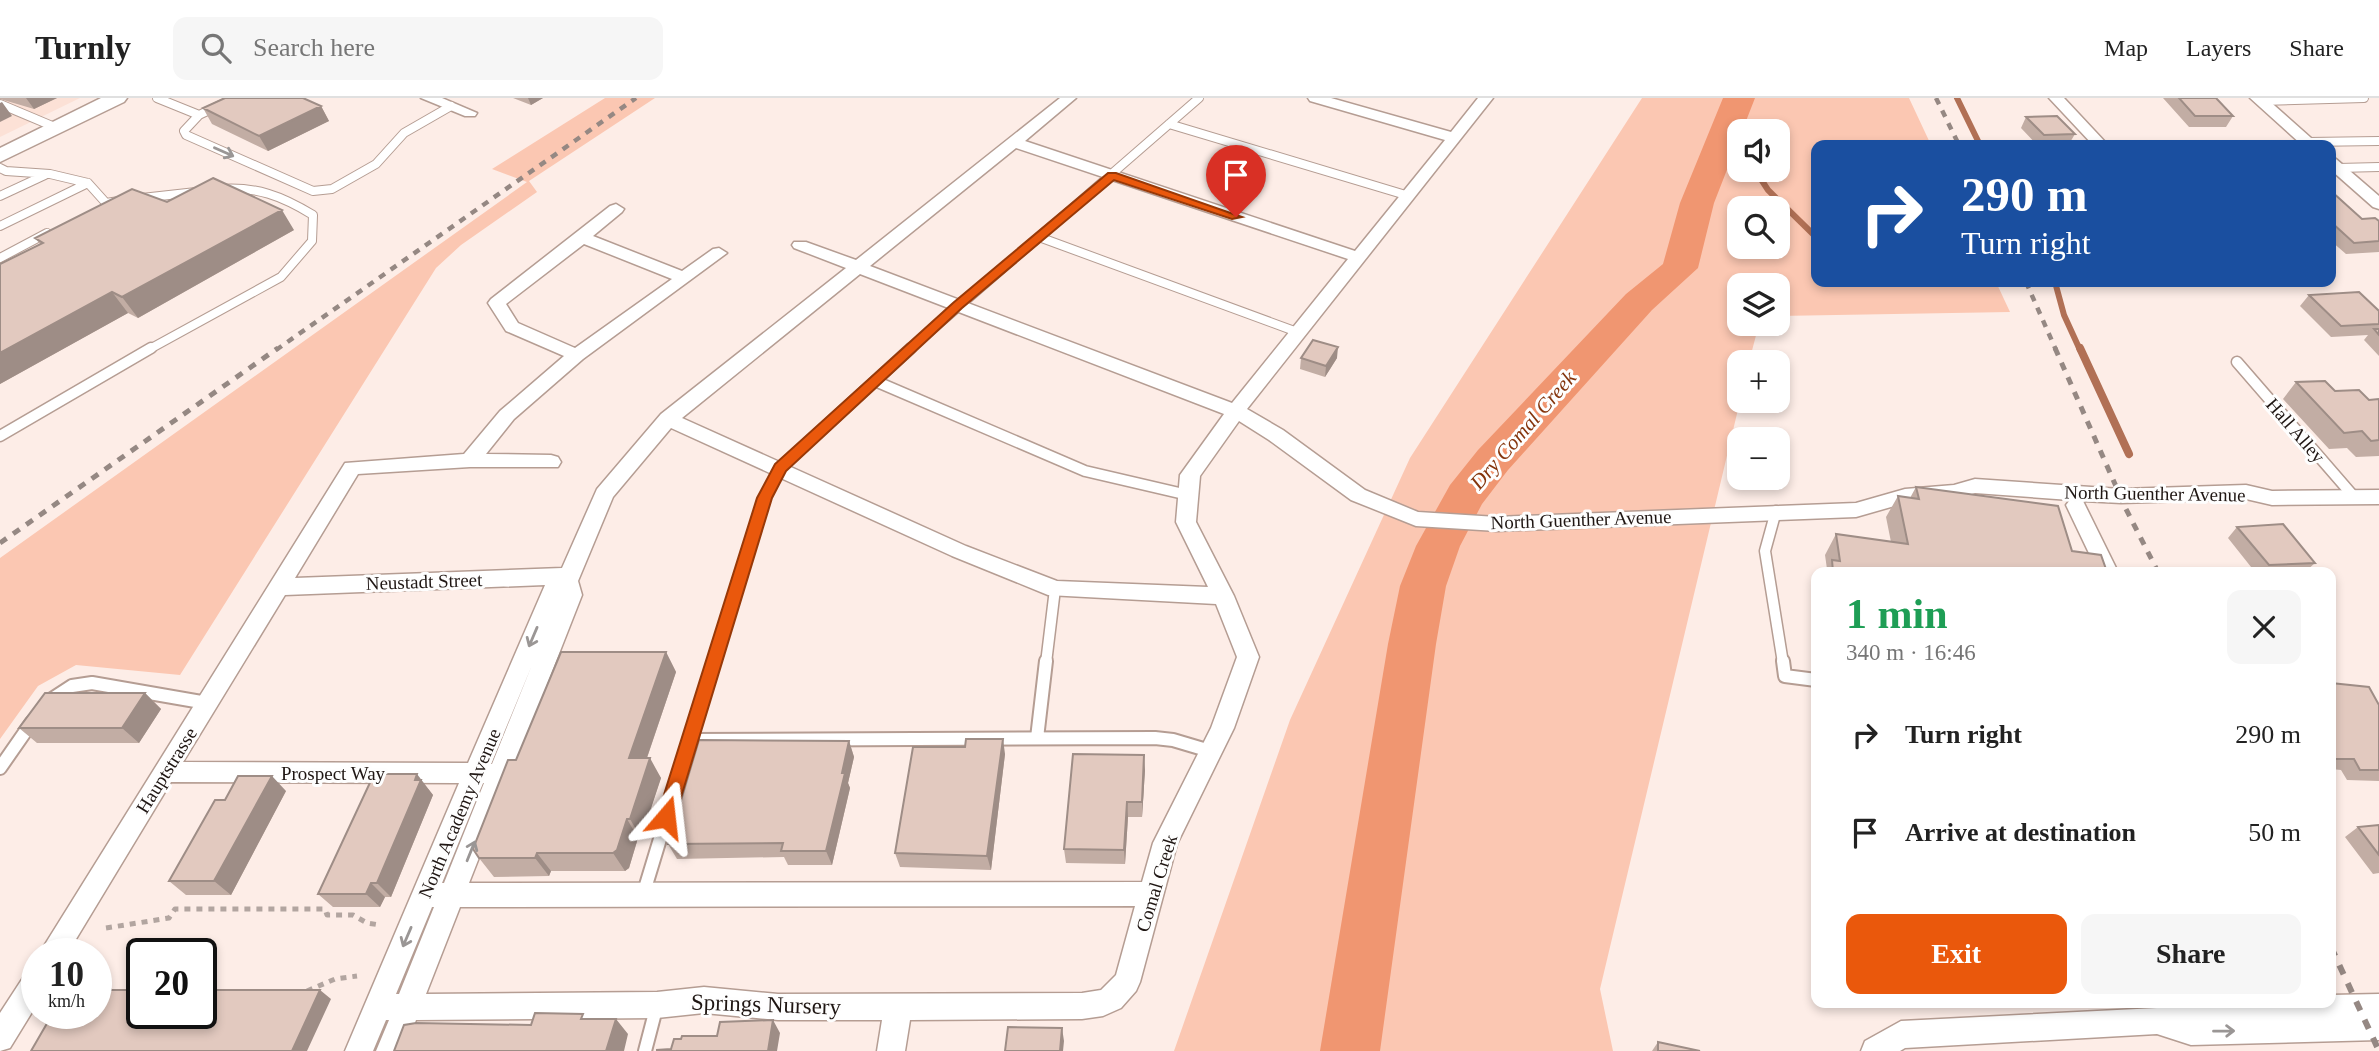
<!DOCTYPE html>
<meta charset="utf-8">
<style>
:root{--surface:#fff;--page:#f6f6f6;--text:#222;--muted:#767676;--line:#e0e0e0;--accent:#ea580c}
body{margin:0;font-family:Georgia,serif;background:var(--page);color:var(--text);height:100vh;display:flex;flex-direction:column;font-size:26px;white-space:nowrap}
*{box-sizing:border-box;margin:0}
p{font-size:23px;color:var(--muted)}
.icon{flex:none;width:38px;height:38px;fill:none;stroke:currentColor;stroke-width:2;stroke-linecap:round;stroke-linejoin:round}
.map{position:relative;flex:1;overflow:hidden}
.side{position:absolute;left:1811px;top:469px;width:525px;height:441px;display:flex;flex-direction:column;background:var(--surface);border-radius:14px;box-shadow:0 4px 10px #0003}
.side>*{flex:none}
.hud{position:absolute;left:1811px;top:42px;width:525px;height:147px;border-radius:14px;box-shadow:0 4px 10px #0003;background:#1a4fa0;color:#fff;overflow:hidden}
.fabs{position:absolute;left:1727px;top:21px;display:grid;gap:14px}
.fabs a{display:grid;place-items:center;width:63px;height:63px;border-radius:14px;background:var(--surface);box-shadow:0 4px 10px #0003;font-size:35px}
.speed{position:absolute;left:21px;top:840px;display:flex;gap:14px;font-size:35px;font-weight:700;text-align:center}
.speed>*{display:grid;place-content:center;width:91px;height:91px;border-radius:50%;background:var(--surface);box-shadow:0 4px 10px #0003;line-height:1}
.speed small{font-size:18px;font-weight:400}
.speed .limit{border:4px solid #111;border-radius:10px;background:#fff;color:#111}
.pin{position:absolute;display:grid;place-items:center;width:60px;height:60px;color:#fff;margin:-72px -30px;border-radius:50% 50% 50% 0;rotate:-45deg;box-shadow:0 0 7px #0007}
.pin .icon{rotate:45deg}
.me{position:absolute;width:77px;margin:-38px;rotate:17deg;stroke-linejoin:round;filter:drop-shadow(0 0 5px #0008)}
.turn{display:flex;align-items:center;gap:24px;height:147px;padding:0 35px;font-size:32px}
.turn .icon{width:91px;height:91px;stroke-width:2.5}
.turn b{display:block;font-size:49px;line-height:60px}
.round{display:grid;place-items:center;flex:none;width:74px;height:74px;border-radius:14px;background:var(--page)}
.overview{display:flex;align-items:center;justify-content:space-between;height:119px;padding:0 35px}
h1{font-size:42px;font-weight:600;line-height:52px;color:#1e9e55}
.primary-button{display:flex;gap:14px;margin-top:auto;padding:14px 35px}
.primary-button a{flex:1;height:80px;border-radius:14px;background:var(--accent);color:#fff;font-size:28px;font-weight:600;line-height:80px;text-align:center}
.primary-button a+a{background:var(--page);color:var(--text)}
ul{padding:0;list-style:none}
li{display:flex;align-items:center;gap:21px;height:98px;padding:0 35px}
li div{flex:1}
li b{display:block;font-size:26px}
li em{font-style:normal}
header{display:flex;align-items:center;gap:42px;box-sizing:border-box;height:98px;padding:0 35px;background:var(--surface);border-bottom:2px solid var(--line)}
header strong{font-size:33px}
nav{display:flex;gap:38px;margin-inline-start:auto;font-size:24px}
.search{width:490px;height:63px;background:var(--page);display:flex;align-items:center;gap:18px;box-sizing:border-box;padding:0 24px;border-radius:14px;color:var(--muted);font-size:26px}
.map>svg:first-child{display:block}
</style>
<header>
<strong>Turnly</strong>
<div class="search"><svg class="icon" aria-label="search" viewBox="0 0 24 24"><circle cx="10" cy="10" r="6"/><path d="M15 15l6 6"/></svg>Search here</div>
<nav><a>Map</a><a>Layers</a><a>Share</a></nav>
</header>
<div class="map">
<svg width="2379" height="953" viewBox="0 0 2379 953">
<rect width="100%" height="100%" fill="#fdede7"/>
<path fill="#fce1d6" d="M0,0H80L0,39Z"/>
<path fill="#fbc7b2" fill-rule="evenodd" d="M605,0H655L529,83L537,94L461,147L436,170L180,577L76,567L38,588L0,641V460L527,84L492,71Z
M1642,0H1909L1931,47H1816V184H1996L2010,214L1778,218V187H1740V226H1759L1749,264H1740V303L1600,891L1613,953H1174L1290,622L1410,360ZM1740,33H1778V72H1740ZM1740,110H1778V149H1740Z"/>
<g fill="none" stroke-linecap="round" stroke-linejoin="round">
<path stroke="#b17055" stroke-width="6" d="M1957,0L1980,47
M1719,48L1740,61
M1755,72L1768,92L1816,139
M2055,184L2064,217L2080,252"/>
<path stroke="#b17055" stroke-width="8" d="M2080,250L2129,356"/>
<path fill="#f09671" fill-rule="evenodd" d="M1723,0H1755L1714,105L1698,170L1652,212L1508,372L1482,406L1460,448L1446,488L1436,546L1380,953H1320L1388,546L1400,488L1416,448L1450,387L1478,352L1626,196L1663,166L1680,105Z"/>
<g stroke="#b59d93" stroke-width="10">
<path id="service-far2" d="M157,0L199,17
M235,0L199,17L184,33L186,37L313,93L332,91L376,66L404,35L451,8
M2261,3L2364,0
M0,6L57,30
M1169,26L1409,98
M2308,44L2379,43
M0,70L6,73L50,76L88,85L106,105L119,103
M2338,70L2379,69
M0,98L45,77
M142,100L196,94
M0,128L88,85
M1039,139L1300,235
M0,160L47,135
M148,252L281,179L312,143L313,117C282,98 256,88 219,91
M909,252L1199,0"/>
</g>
<g stroke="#b59d93" stroke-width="13">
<path id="service-far1" d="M2237,264L2355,400
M875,283L1085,373L1188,397
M0,338L151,250
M1776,413L1765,453L1783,565
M714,565L764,400L780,370L911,250
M1046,565L1055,491"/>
</g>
<g stroke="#b59d93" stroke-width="16">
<path id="service" d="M1783,563L1785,578L1816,582
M49,603L72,588L92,585L207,605
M1037,640L1046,563
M689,642L1155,640L1173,642L1210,653
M0,670L32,624
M643,797L714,563
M645,953L657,907"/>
</g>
<g stroke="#b59d93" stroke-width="3">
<path id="minor" d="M421,0H442L477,15L475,18H465Z
M1060,0H1076L1025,43L1355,153L1445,42L1310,3L1308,0H1331L1451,34L1478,0H1493L1247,311L1283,332L1365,392L1418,414L1497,419L1856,405L1905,391L1954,387L1975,381L2121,391L2246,387L2272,393L2379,392V406L2272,407L2246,401L2121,405L2083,403L2118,474H2098L2066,407L2070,402L1975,395L1954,401L1905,405L1856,419L1497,433L1416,428L1351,402L1269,342L1239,323L1200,378L1196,424L1234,498L1259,559L1234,630L1177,746L1140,884L1136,893L1121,910L1103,918L1082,921L910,922L905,953H877L882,922H778L704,915L657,920L416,922L404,953H376L389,922H386L373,953H345L459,685L171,684L67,856H39L345,365L464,356L500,313L564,258L506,233L488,205L491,201L610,108L616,106L624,111L622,114L593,138L682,173L713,151L719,150L727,155L583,261L514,321L486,356L551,357L558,359L561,364L558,369H470L358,376L295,480L562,470L597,391L661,316L846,170L794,150L792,147L794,144H806L856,162ZM1016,50L1348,161L1232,305L870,168ZM584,146L672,181L575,250L518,225L506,206ZM860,176L1224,316L1180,377L1176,424L1208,489L1057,483L966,448L682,320ZM671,330L952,458L1048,497L1216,506L1237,559L1211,630L1153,745L1142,784L469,785L582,497L578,483L613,399ZM545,487L468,665L183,664L285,497ZM532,567L492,666H491ZM484,685L444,785H442L483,685ZM1135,808L1116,877L1101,892L1082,895L778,896L704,889L657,894L426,896L460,809ZM432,809H434L399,896H396Z
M2049,0H2064L2108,47H2093Z
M2250,0H2266L2319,47H2302Z
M2331,59L2336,61L2379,98V111L2373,109L2331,72Z
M37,868V906L10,950L0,953V915L28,872Z
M2379,896V942L2191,947L2157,936L1905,950L1900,953H1861L1865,943L1901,923L2157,910L2174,905H2331V897Z"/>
</g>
<g stroke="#b59d93" stroke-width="3">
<path id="secondary" d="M101,0H127L124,4L0,64V50Z"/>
</g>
<path stroke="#b2a5a0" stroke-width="5" stroke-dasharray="6 6" stroke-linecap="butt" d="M106,830L169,820L175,811H325L327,817H353L367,825L380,827
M96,882L112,894
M307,893L335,881L357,878"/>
<use href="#service-far2" stroke="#fff" stroke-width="8"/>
<use href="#service-far1" stroke="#fff" stroke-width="10"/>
<use href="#service" stroke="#fff" stroke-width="12"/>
<use href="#minor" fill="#fff" fill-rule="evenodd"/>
<use href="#secondary" fill="#fff" fill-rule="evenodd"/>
<path stroke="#958883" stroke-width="4.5" stroke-dasharray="7 7" stroke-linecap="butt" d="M1936,0L1959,47
M2026,184L2056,252
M276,252L636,0"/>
<path stroke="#958883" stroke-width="5" stroke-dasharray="8 8" stroke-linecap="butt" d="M2055,250L2126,411L2158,474
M0,445L278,250"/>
<path stroke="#958883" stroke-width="6" stroke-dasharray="10 10" stroke-linecap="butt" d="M2331,849L2379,953"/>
</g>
<path fill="#c2ada4" d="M0,0H57L34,11L0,1Z
M513,0H543L531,7Z
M2163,0H2216L2233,18L2226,29H2189Z
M321,8L329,23L268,53L212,26L203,10Z
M2026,19L2075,36L2069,46L2037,47L2021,30Z
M2331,93L2362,121L2379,123V154L2346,156L2331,143Z
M167,104L294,132L138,220L128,215L0,286V166L40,146L35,140Z
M2309,197L2379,213V258L2364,242L2368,237L2331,239L2300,208Z
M1301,260H1337L1325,279L1300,271Z
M2296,284L2369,302L2379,301V358L2356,359L2347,350L2329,351L2283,301Z
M1916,389L2072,453L2107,474H1825L1827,471L1825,457L1836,436L1891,444L1886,419L1898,398L1910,400Z
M2237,429L2315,465L2305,474H2255L2228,440Z
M666,554L676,574L647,660L661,680L641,740H638L629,770L625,773H551L549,778L494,779L479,760L516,662Z
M2331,585L2379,607V683L2347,682L2341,672L2331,671Z
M145,595L161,611L139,645H37L19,630Z
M849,643L854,659L848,685L850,690L832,767H788L784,759L677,761L668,746Z
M965,649L1005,656L991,772L900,769L895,755Z
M1145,672L1142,719H1128L1125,766L1066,765L1064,751Z
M429,691V692L433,697L391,799H385L380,809H333L318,796Z
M286,693L231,797H186L169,783L225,702Z
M2379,727V775L2373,776L2345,739L2358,729Z
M1658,944L1700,953H1652Z"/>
<path fill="#9e8d86" d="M26,0H57L34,11Z
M528,0H543L531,7Z
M2,4L12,18L0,24V5Z
M321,8L329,23L268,53L259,38Z
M282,112L294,132L138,220L122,199Z
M112,194L128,215L0,286V255Z
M1338,249L1337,260L1325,279L1326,268Z
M666,554L676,574L640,680L629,660Z
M145,595L161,611L139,645L122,630Z
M1003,641L1005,656L991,772L987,758Z
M849,643L854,659L848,685L850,690L832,767L826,753Z
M1144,657L1145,672L1142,719V704Z
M650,660L661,680L641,740L630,721Z
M417,676L433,697L391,799L377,785Z
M272,678L286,693L231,797L214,783Z
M1127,704L1128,719L1125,766L1124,752Z
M627,721L638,740L629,770L625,773L613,755Z
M537,755L551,773L549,778L535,760Z
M371,785L385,799L380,809L366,796Z
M320,892L331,901L307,953H292Z
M616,921L628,936L624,953H606Z
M773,922L780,935L777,953H768Z
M1062,930L1064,943L1063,953H1060Z"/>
<path fill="#e2c9bf" stroke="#9e8d86" stroke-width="2" d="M225,0H303L321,8L259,38L203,10Z
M2179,0H2216L2233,18H2195Z
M2057,18L2075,36L2044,37L2026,19Z
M213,80L282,112L122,199L112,194L0,255V166L43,145L35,140L132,91L167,104Z
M2331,93L2362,121L2375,120L2379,123V143L2354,145L2331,124Z
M2359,194L2379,213V226L2341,228L2309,197Z
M2374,231H2379V237Z
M1313,242L1338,249L1326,268L1301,260Z
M2325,283L2335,293L2359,292L2369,302L2379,301V342L2371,343L2362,333L2344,335L2296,284Z
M1916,389L2058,408L2072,453L2101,457L2107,474H1833L1832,462L1840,463L1836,436L1908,446L1898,398L1919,401Z
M2283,426L2315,465L2269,467L2237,429Z
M561,554H666L629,660H650L630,721H627L617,752L613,755H537L535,760H479L473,751L508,662H516Z
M2331,585L2369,589L2379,607V672H2360L2354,661H2331Z
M45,595H145L122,630H19Z
M966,641H1003L987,758L895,755L913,649H965Z
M699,642L849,643L842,675H845L826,753H781L783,745L668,746Z
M1073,656L1144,657L1142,704H1127L1124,752L1064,751Z
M374,676H417L415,682H421L377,785H371L366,796H318Z
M238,678H272L214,783H169L215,702H225Z
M2379,727V757L2358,729Z
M96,892H142V915H201V892H320L292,953H31L53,915H96Z
M535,915L583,916L581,921H616L606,953H394L404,927L416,925L531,927Z
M773,922L768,953H657V952L671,951L674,941H681L682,938H717L720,924Z
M1008,929L1062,930L1060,953H1005Z
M1658,944L1700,953H1658Z"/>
<defs><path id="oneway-shaft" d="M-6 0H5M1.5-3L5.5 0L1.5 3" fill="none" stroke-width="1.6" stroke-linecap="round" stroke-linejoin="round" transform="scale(1.75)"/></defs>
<g stroke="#9a9695">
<use href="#oneway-shaft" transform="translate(224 54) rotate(24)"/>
<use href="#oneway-shaft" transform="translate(533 539) rotate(113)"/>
<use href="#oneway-shaft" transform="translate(471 753) rotate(-68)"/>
<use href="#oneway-shaft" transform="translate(407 839) rotate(113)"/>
<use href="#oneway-shaft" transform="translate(2224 933) rotate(-1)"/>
</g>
<path fill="#ea580c" stroke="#983908" stroke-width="2" d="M1108,75H1116L1242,119L1232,121L1114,82L962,210L786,373L772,400L675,719L672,725L666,727L659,725L657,719L757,400L775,366L953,205Z"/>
<g text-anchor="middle" stroke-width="6" stroke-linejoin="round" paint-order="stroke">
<g font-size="19" fill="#1f1613" stroke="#fefefe">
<text transform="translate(2296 332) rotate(49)" y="7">Hall Alley</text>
<text transform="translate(2155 395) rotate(1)" y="7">North Guenther Avenue</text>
<text transform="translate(1581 421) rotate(-2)" y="7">North Guenther Avenue</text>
<text transform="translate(424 483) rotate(-2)" y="7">Neustadt Street</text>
<text transform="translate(166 672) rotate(-58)" y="7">Hauptstrasse</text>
<text x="333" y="682">Prospect Way</text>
<text transform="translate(459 715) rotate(-67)" y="7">North Academy Avenue</text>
<text transform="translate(1156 785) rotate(-73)" y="7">Comal Creek</text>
</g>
<g font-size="21" font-style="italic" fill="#85350d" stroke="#fefefe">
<text transform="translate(1523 332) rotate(-49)" y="7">Dry Comal Creek</text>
</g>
<g font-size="23" fill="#1f1613" stroke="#fefefe">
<text transform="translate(766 906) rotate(2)" y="8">Springs Nursery</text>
</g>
</g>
</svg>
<div class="fabs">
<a><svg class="icon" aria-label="sound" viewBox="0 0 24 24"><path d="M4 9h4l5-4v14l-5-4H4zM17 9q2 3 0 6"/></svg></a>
<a><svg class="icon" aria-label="search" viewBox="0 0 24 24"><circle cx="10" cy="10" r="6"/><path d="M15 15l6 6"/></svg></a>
<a><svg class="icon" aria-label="layers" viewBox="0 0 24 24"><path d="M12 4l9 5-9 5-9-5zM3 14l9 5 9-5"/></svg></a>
<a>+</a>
<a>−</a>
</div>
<div class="speed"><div>10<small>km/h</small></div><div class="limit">20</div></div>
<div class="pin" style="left:1236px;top:119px;background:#d93025"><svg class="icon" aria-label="arrive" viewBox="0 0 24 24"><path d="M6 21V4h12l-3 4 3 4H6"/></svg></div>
<svg class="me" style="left:666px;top:719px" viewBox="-20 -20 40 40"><path d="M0-17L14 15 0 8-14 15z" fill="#ea580c" stroke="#fff" stroke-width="4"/></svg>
<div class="hud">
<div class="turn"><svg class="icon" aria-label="right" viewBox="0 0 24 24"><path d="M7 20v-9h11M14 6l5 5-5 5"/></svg><div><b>290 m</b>Turn right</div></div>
</div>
<section class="side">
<div class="overview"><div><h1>1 min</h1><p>340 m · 16:46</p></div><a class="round"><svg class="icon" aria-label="close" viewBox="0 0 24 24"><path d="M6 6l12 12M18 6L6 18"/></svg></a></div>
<ul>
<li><svg class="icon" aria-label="right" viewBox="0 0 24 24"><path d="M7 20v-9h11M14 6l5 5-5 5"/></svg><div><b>Turn right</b></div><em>290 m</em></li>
<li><svg class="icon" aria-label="arrive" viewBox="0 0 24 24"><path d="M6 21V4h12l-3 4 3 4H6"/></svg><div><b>Arrive at destination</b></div><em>50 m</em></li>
</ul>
<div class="primary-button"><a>Exit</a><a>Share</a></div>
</section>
</div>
